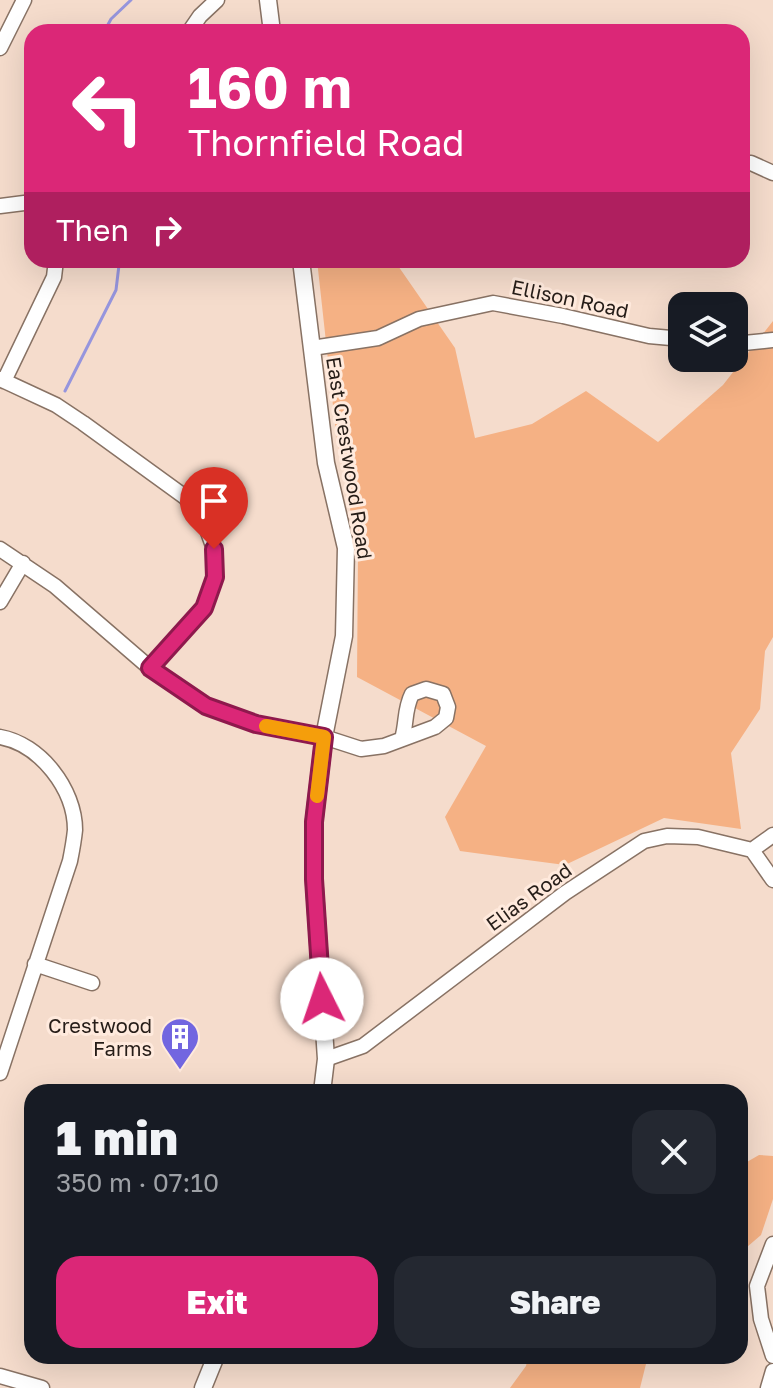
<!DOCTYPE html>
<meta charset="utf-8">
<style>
:root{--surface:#171b24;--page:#242831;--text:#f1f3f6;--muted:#9ea1a6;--accent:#db2777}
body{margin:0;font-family:"Golos Text",sans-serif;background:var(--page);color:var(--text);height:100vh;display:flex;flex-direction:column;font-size:30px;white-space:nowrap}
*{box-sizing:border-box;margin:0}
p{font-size:26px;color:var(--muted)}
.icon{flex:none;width:44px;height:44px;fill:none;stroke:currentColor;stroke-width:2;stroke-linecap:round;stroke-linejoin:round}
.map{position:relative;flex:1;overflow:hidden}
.drawer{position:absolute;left:24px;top:1084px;width:724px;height:280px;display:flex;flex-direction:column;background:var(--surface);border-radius:24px;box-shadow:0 8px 32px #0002}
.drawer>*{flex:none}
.top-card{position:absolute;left:24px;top:24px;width:726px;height:244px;border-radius:24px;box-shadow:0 8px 32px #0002;background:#db2777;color:#fff;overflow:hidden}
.tools{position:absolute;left:668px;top:292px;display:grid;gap:16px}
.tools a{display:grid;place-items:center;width:80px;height:80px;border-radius:16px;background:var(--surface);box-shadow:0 8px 32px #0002;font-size:40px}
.pin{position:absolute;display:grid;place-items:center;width:68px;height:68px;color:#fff;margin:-82px -34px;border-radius:50% 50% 50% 0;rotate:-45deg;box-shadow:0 0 8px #0007}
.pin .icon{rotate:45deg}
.me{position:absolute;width:88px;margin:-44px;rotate:356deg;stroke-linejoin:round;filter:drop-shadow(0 0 6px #0008)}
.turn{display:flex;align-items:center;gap:28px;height:168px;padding:0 32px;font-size:36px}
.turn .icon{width:104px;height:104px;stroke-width:2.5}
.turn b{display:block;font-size:56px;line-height:68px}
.then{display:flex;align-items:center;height:76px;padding:0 32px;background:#0003;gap:16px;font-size:30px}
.round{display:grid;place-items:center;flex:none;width:84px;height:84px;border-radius:24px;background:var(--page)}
.headline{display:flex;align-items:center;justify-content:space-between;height:136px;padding:0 32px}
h1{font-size:48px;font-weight:800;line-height:60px}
.cta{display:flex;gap:16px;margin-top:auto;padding:16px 32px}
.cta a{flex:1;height:92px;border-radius:24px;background:var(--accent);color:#fff;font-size:32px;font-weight:800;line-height:92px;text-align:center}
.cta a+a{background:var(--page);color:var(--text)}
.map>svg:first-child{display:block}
</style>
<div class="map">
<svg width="773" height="1388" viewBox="0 0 773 1388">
<rect width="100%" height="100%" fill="#f5dccc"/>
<path fill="#f5b184" d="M317,260H394L455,348L475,438L532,424L586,391L658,442L723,385L773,321V637L765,651L760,709L731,753L741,829L664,818L565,865L460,851L445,817L486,746L357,677L358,552L336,433Z
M759,1155L773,1156V1199L761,1235L740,1253V1166Z
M528,1356H648L640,1388H510L526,1366Z"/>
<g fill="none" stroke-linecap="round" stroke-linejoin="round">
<path stroke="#9695dd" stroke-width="3" d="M104,32L111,19L131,0
M65,391L116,290L119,265"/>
<g stroke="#887264" stroke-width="17">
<path id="minor" d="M189,32L200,16L217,0
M0,48L24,0
M742,164L751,163L773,173
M0,206L32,202
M734,344L773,340
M312,348L378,338L419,319L493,303L563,316L649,336L682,339
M0,379L56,405L83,423L185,497L204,521L214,549L215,577L204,608L150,668
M4,381L54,277L56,260
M0,549L55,586L150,668L206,706L256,724L324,737L361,749L384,746L435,727L446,718L448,707L443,694L426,689L412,694C404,710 407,722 402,739
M0,602L23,563
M0,737C40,744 75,789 75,830C74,840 72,851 70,861L0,1073
M752,850L773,880
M35,964L92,983
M326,1059L363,1046L565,893L644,841L667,836L698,837L752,850L773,835
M773,1244L757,1286L761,1319L773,1356
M0,1376L42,1388
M768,1388L773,1371"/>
</g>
<g stroke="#887264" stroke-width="19">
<path id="tertiary" d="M268,0L272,32
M301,260L326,463L346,548L344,636L324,737L314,822V879L326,1059L322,1092
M203,1388L216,1356"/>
</g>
<use href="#minor" stroke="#fff" stroke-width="14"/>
<use href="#tertiary" stroke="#fff" stroke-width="16"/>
</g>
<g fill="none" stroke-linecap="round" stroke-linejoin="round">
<g stroke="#8e194d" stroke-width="20">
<path id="route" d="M214,549L215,577L204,608L150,668L206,706L256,724L324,737L314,822V879L322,999"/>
</g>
<use href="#route" stroke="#db2777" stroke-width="14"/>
<path stroke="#f59e0b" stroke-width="14" d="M266,726L324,737L317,796"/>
</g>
<defs>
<g id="building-pin" transform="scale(2)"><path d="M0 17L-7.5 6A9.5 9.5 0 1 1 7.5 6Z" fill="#7266e0" stroke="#ffeadd"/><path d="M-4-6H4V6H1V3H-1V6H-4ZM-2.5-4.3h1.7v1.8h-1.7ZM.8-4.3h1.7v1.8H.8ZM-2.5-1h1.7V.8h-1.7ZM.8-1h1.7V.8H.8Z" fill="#fff"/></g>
</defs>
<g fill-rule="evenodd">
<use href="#building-pin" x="180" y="1037"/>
</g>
<g text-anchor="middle" stroke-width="6" stroke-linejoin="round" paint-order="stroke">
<g font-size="20" fill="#261d18" stroke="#ffeadd">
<text transform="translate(570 299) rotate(12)" y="7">Ellison Road</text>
<text transform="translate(349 458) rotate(81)" y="7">East Crestwood Road</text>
<text transform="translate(529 897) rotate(-36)" y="7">Elias Road</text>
</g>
<g font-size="20" fill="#261d18" stroke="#ffeadd" text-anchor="end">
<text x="152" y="1033">Crestwood<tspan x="152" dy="23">Farms</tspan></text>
</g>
</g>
</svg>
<div class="tools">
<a><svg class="icon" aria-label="layers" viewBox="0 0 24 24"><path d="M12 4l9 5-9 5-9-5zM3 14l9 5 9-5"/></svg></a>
</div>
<div class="pin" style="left:214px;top:549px;background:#d93025"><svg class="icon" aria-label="arrive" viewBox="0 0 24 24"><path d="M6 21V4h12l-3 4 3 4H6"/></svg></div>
<svg class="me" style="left:322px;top:999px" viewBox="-20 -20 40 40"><circle r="19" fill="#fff"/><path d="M0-13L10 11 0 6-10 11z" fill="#db2777"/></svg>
<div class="top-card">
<div class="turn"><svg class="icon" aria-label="left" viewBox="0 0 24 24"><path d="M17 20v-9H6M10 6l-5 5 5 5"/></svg><div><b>160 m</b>Thornfield Road</div></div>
<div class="then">Then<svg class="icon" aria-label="right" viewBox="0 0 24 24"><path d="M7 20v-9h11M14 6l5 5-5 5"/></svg></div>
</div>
<section class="drawer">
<div class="headline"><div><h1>1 min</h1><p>350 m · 07:10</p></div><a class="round"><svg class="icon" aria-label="close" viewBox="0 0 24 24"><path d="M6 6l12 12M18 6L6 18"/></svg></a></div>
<div class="cta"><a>Exit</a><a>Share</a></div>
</section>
</div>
